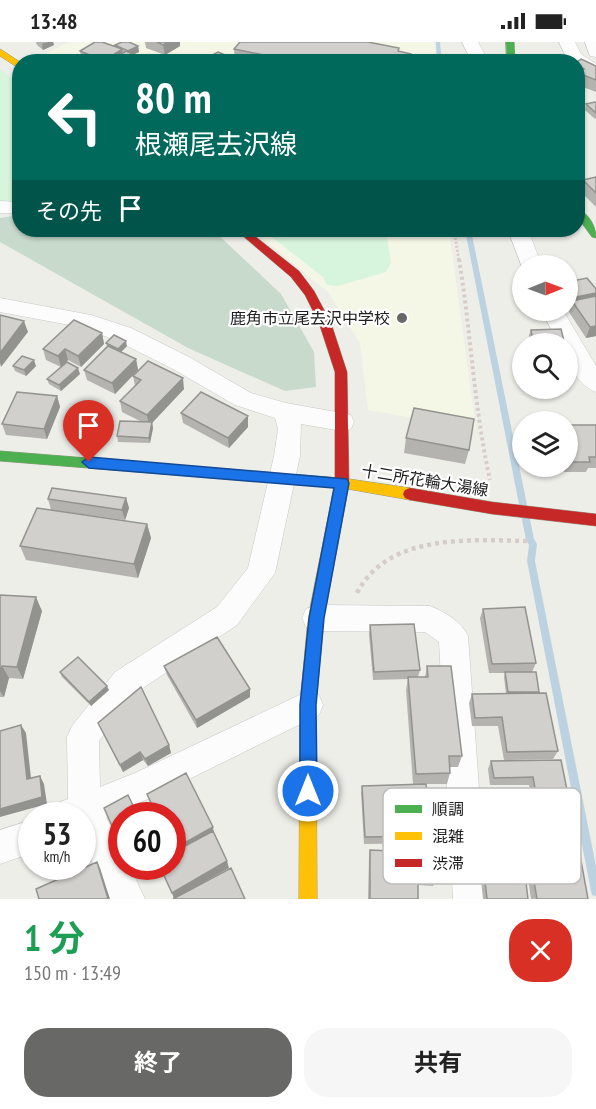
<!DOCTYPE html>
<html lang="ja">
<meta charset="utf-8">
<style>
:root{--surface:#fff;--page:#f6f6f6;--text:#222;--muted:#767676;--accent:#686866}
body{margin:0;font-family:"PT Sans Narrow","Noto Sans JP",sans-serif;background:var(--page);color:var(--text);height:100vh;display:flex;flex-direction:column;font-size:22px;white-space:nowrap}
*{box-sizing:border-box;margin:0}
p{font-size:20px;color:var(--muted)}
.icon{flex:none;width:33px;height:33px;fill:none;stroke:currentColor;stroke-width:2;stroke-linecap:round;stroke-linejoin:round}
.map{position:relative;height:857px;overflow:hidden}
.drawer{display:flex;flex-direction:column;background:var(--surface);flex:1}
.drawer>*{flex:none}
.hud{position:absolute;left:12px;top:12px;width:573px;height:183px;border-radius:24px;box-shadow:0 2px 4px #0004;background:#00695c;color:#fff;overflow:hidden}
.needle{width:39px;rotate:89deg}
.controls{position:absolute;left:512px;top:213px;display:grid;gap:12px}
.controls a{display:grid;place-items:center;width:66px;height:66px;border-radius:50%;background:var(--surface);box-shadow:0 2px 4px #0004;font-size:30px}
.speed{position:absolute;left:18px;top:760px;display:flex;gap:12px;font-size:30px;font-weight:700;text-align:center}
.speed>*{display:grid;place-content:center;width:78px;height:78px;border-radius:50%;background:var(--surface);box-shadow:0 2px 4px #0004;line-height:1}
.speed small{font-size:15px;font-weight:400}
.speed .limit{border:9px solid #d22;background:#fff;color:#111}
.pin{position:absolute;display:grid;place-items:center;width:51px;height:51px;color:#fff;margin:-62px -26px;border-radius:50% 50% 50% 0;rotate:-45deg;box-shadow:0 0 6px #0007}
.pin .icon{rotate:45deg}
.me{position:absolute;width:66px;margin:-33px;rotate:0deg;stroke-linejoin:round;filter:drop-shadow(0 0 4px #0008)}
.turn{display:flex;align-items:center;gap:21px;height:126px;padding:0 24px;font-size:27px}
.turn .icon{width:78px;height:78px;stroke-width:2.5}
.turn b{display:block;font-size:42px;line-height:51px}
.then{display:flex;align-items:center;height:57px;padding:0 24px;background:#0003;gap:12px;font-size:22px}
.round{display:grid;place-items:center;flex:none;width:63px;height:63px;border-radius:24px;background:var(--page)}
.summary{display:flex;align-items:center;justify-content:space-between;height:102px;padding:0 24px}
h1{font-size:36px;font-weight:700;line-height:45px;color:#1e9e55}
.primary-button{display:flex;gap:12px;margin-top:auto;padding:12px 24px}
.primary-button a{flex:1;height:69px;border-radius:24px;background:var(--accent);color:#fff;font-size:24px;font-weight:700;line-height:69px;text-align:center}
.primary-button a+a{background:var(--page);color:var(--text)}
.status{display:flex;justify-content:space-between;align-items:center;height:42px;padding:0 30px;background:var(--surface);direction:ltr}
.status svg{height:16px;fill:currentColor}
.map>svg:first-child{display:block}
</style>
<div class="status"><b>13:48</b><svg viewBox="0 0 49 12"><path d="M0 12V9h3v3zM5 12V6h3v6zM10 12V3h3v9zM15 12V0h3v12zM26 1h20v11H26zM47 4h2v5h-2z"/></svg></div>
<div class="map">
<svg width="596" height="857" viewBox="0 0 596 857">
<rect width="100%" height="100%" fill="#eeeee9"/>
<path fill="#f4f7e5" d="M68,0H434L437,19L41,20L37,17Z
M253,188H449L476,387L368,368L360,301L328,250Z"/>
<path fill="#c8dacc" d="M19,173L20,188H213L281,252L314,310L316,345L285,349L188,306L0,200V176Z"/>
<path fill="#d7f4dd" d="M0,27L20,42L19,161L0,165Z
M263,188H386L391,221L386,230L338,244L327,243L323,235Z"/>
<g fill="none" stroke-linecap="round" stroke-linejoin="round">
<path fill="#bdd2e1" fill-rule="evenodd" d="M436,0H440L442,20H437Z
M465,188H471L534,497L537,502L535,519L596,824V854L592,853L591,849L527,519L529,503L526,498Z"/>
<g stroke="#c7c7c5" stroke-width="1">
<path id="street" d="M462,0H478L489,20H472Z
M559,0H575L581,12L596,22V34L578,25V20L568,19Z
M585,0H596V15L590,14Z
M0,159L20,160V172L0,171Z
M508,188H528L542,224L522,225Z
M0,256L91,273L131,286L189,315L251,351L286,361L342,371L351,373L354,380L351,387L342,389L301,382L300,414L275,531L237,583L137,650L99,699L100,745L135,731L308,649L319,653L323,663L319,673L155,754L106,775L122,807V825H130L145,857H110L82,799V774H56L60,760L68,757L67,695L72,684L115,630L217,565L248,526L274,414L278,387L275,376L235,363L173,327L115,298L80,285L0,270Z
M541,268H563L596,324V350C584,346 570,329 567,317C566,312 567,306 567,302H559Z
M316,563L430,564C445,570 461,579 468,594L487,857H453L439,600L425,590L316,589L306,585L302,576L306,567Z
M32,778V811L0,822V788Z"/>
</g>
<g stroke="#929881" stroke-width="1">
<path id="fast" d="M506,0H514L515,20H507Z
M578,167C589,172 596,184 596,196L592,195L578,176Z
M0,409L339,436L344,437L346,441L344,445L339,446L0,419Z"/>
</g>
<g stroke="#929881" stroke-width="1">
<path id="slow" d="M0,7L20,20V27L0,14Z
M342,436L410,446L415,448L417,452L415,456L410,458L348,447L324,576L316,663L317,857H299L300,663L308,576L335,441L337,437Z"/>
</g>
<g stroke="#929881" stroke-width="1">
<path id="jam" d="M236,188H247L299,229L314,249L331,281L347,330L349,441L347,445H334L332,441L335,437V330L319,281L305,253L291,235Z
M410,446L492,460L596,472V484L492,472L410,458L405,456L403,452L405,448Z"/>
</g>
<path stroke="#d7cdc8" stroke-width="3" stroke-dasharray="2 2" stroke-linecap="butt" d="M454,188L459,219"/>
<path stroke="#d7cdc8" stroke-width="4" stroke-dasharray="3 3" stroke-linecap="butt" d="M459,217C471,290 474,366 490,438"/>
<path stroke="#d7cdc8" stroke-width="4.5" stroke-dasharray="4 4" stroke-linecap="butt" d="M357,551C388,491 470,498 528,499"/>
<use href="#street" fill="#fcfcfc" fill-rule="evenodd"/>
<use href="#fast" fill="#4caf50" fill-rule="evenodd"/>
<use href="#slow" fill="#ffc107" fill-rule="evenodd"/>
<use href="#jam" fill="#c62828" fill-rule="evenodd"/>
</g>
<path fill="#b4b3af" d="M36,0H53L54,3L43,8L37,3Z
M145,0H180V4L165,13L146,6Z
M115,3L138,4L139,10L134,12L145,20H82L80,9L116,5Z
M399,6V9L423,20H235L234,7Z
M578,20L596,24V50L578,43Z
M596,61V76L595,77L585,68L586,62Z
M596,135V165L580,149L583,138Z
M567,240L596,247V294L586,296L569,270L573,259L567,251Z
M531,288L564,299V302H531L529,293Z
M102,291L104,302L81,325L68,318L61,325L46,318L43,307Z
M106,301L127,304L121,310L136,317L138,328L115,352L87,338L84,328L107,305Z
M13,324H36L26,334L15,329Z
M80,332L61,349L49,342L47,337Z
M133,334L184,347L152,381L153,386L150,401L118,400L117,394L142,380L122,370L120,359L135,344Z
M57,354L60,365L47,397L6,393L2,382Z
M181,371L248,374V385L229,406L183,381Z
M567,383H596V426H588L586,430H564L563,424H567Z
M406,396L469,408L465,422L404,411Z
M126,456L129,466L125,478L51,468L48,457Z
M147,482L151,496L138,536L26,518L20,504Z
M0,553L42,569L23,637L9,636L4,655H0Z
M483,567L536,621L532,630L558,709L553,717L504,718L498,684H472L469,661L472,652H506L504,635L505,631H489L480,576Z
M370,583L420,628L418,635H425L427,624L462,714L458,725H450V731L447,742H413L406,648L408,637L373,638L369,592Z
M164,624L250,655L197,686L167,633Z
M60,630L109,648L91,664L62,635Z
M98,681L169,703L171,711L148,724L143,718L123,730Z
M561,718L570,763L565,770L534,771L529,743H490L488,727L491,719Z
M362,744L432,794L429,801L364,802L361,751Z
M446,754L464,800L462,804L449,803L445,757Z
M478,774L528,857H483L475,781Z
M521,775L571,798L569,802H539L588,857H531L524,809L528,803H523L519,778Z
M370,808L436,838L433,844L418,843V857H368L369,814Z"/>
<path fill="#92928f" d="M48,0H53L54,3L43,8L42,2Z
M168,0H180V4L165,13L163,3Z
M138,4L139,10L128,15V9Z
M122,7L123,18L121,20H104V19Z
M225,13L226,19L225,20H214Z
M596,251V256L574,261L576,255Z
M24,279L28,290L1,325L0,321V311Z
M596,284V294L586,296L590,285Z
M102,291L104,302L81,325L78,314Z
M126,299L127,304L119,312L118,307Z
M65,307L68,318L61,325L58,314Z
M136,317L138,328L115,352L112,341Z
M34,318L36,324L26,334L24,328Z
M78,326L80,332L61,349L59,343Z
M183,336L184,347L152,381L153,386L150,401L149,396V384L147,373Z
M57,354L60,365L47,397L44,387Z
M248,374V385L229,406L228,396Z
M126,456L129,466L125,478L122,468Z
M147,482L151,496L138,536L134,522Z
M36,555L42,569L23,637L17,625Z
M2,624L9,636L4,655L0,649V631Z
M107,644L109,648L91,664L89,660Z
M250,647V655L197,686L196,678Z
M21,683L26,691L32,745L27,737Z
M169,703L171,711L148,724L145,717Z
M140,710L143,718L123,730L120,723Z
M40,734L44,742L47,762L0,775V767Z
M213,785L214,792L175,814L172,808Z
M227,819L229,826L174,857L172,851Z
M97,820L100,826L110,857H108Z"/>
<path fill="#d1d0cc" stroke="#92928f" stroke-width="1.5" d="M95,0H102L122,7L104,19L80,9Z
M122,0H129L138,4L128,9L115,3Z
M157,0H168L163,3Z
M240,0H368L399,6L398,9L411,12L423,20H297L234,7Z
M126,9L144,17L140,20H108Z
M218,10L225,13L214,20H212L206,16Z
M581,17L596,24V38L578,31L584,27L578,24V20H577Z
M595,60L596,61V71L586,62Z
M596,135V151L583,138Z
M587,236L596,247V251L576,255L567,243V240Z
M596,254V284L590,285L572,259Z
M0,273L24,279L0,311Z
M74,278L102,291L78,314L65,307L58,314L43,307Z
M561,287L564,299H533L531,288Z
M114,293L126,299L118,307L106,301Z
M108,304L136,317L112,341L84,328Z
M22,314L34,318L24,328L13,324Z
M148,319L183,336L147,373L120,359L141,338L133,334Z
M67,320L78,326L59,343L47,337Z
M17,350L57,354L44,387L2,382Z
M201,350L248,374L228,396L181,371Z
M414,366L474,377L469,408L406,396Z
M120,379L152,380L149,396L117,394Z
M567,383H596V415H589L590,420H568Z
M52,446L126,456L122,468L48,457Z
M37,466L147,482L134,522L20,504Z
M0,553L36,555L17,625L2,624L0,631Z
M525,565L536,621L492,622L483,567Z
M414,582L420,628L374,630L370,583Z
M217,595L250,647L196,678L164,624Z
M78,615L107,644L89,660L60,630Z
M427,624H451L462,714H449L450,731L416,732L408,635H428Z
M505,630H536L539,650H508Z
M141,645L169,703L145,717L140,710L120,723L98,681Z
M546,651L558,709L507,710L502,675L475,676L472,652Z
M21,683L27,737L40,734L42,755L0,767V689Z
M561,718L570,763L538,764L533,735L494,736L491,719Z
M186,731L213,785L172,808V774H157L147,752Z
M426,742L432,794L365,795L362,744Z
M128,753L138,774H122V806L104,766Z
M478,774H518L528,857H487Z
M213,789L227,819L172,851L160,825H172V811Z
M528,802H578L588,857H537Z
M370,808L435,811L436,838L418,837V857H370Z
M97,820L108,857H39L36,847Z
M231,826L245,857H173Z"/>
<path fill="#1a73e8" stroke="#114b97" stroke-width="1.5" d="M89,415L347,437L349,441L324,576L316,663L317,749L314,755L308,758L302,755L300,749V663L309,576L334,446L89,426L82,420Z"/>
<circle fill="#686866" stroke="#fff" stroke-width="2" cx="402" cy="276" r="6"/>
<g text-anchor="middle" stroke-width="4.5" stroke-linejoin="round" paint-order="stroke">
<g font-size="16" fill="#202020" stroke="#fff" text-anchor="end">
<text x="390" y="282">鹿角市立尾去沢中学校</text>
</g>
<g font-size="16" fill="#202020" stroke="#fff">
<text transform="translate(425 438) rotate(9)" y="6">十二所花輪大湯線</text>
</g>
</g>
<rect x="383" y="746" width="198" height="96" rx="9" fill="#fff" stroke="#bcbcbc" stroke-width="1.5"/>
<rect x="395" y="763" width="27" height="8" fill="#4caf50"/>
<rect x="395" y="790" width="27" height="8" fill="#ffc107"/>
<rect x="395" y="817" width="27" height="8" fill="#c62828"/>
<g font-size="16" fill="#202020">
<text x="432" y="773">順調</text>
<text x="432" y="800">混雑</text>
<text x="432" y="827">渋滞</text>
</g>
</svg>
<div class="controls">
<a><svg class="needle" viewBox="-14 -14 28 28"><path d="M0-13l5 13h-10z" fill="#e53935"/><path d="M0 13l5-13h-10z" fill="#767676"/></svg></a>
<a><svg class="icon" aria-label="search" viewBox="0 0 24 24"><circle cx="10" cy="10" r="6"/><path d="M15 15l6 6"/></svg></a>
<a><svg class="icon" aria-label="layers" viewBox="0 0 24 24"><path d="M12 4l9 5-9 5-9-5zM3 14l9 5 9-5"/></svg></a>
</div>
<div class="speed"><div>53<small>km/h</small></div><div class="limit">60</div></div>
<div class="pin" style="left:89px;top:420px;background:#d93025"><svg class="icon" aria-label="arrive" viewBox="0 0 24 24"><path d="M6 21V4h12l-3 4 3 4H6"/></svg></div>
<svg class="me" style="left:308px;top:749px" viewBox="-20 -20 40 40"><circle r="17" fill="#1a73e8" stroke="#fff" stroke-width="3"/><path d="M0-11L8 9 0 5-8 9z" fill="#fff"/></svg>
<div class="hud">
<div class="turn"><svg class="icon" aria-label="left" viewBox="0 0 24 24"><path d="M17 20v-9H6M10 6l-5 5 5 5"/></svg><div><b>80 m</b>根瀬尾去沢線</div></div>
<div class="then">その先<svg class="icon" aria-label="arrive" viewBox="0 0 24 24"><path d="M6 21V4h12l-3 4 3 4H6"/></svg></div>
</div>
</div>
<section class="drawer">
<div class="summary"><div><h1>1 分</h1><p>150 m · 13:49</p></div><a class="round" style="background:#d93025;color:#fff"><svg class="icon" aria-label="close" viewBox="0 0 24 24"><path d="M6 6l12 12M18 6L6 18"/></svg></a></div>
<div class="primary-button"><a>終了</a><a>共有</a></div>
</section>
